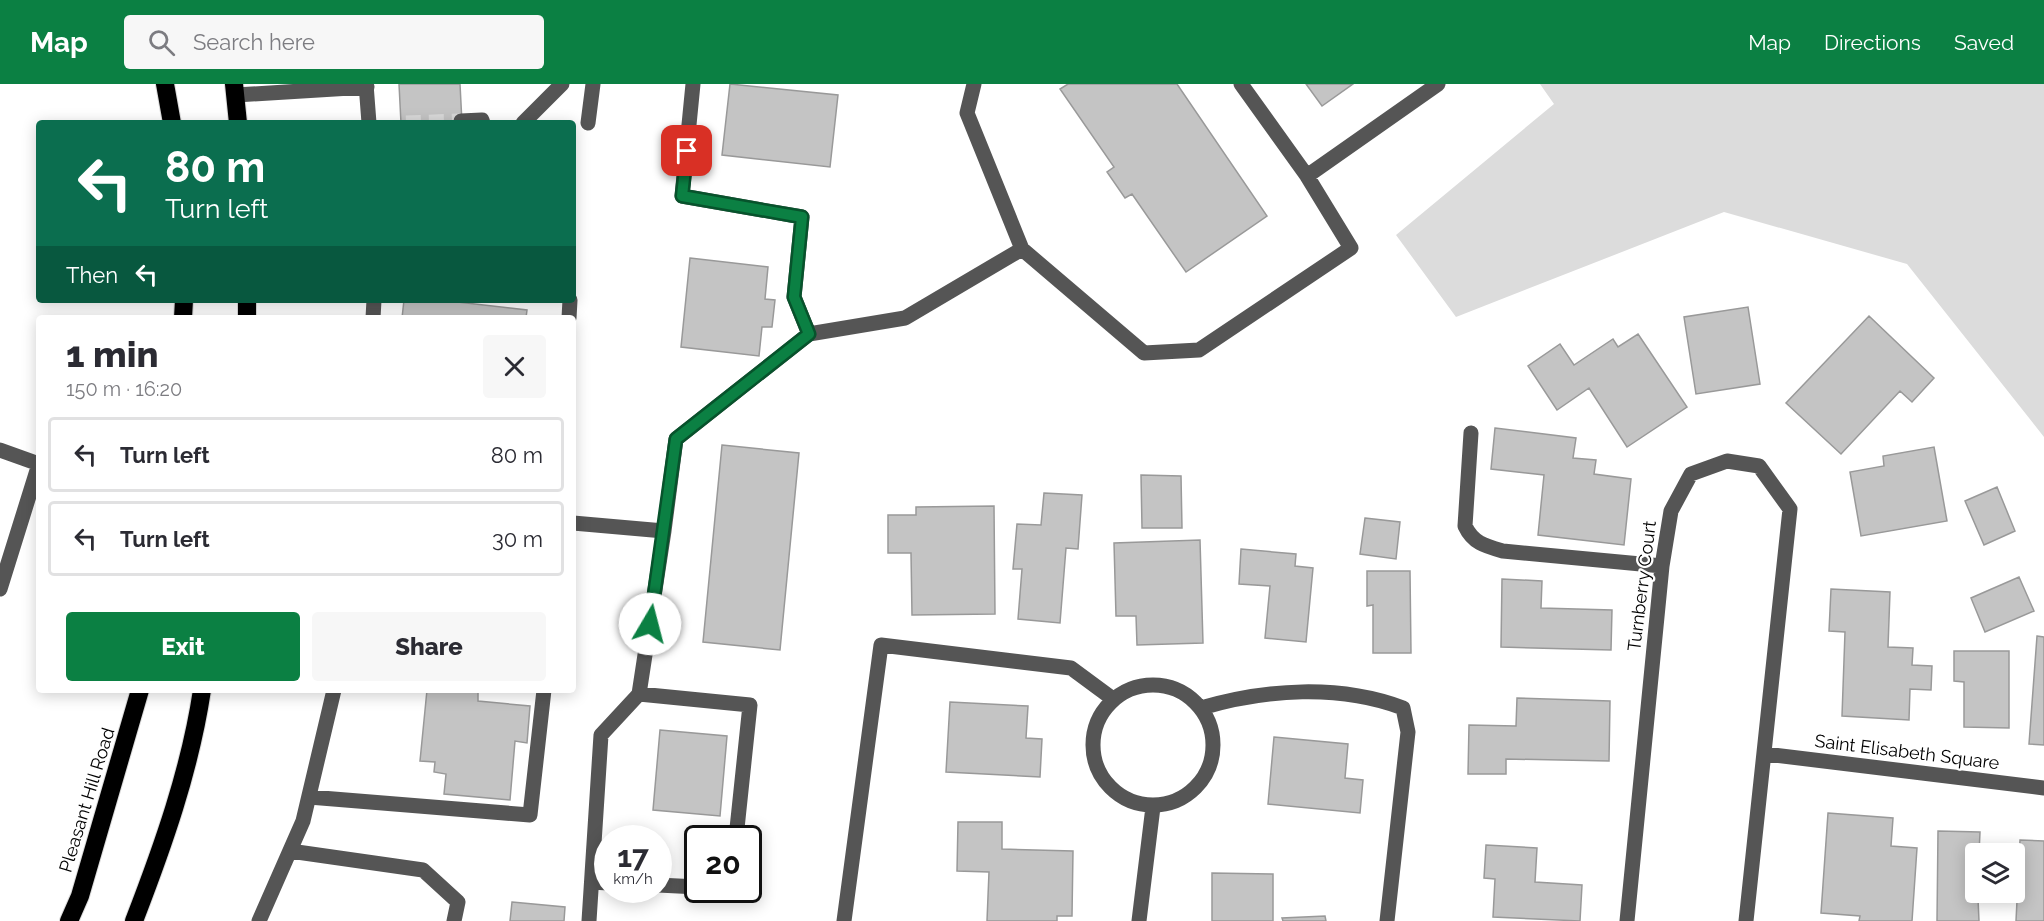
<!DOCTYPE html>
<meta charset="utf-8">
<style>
:root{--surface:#fff;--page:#f7f7f7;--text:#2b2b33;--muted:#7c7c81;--line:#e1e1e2;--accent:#0b8043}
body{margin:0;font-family:Raleway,sans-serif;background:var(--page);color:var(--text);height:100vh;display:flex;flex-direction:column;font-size:22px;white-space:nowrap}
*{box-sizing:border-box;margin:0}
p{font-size:20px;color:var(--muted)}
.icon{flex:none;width:33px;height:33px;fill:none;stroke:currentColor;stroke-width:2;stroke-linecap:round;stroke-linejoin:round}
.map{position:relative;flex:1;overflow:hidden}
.details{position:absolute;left:36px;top:231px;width:540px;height:378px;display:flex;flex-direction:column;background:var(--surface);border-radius:6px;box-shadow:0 3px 15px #0003}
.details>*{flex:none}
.top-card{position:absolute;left:36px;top:36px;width:540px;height:183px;border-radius:6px;box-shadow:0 3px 15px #0003;background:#0b6e4f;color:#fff;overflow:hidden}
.fabs{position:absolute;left:1965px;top:759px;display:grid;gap:12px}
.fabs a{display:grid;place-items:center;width:60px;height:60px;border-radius:6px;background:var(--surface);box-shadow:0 3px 15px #0003;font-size:30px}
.speed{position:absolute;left:594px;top:741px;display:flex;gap:12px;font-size:30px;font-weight:700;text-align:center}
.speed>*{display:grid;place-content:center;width:78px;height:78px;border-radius:50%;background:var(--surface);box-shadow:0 3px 15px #0003;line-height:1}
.speed small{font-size:15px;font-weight:400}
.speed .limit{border:3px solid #111;border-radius:9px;background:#fff;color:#111}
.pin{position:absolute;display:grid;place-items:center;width:51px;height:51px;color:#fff;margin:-26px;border-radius:12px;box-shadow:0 3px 9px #0006}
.me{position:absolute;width:66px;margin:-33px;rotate:8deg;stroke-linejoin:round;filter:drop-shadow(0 0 4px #0008)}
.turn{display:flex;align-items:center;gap:21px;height:126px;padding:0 30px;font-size:27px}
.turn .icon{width:78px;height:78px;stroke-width:2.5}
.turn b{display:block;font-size:42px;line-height:51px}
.then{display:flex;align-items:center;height:57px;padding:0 30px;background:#0003;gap:12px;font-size:22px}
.round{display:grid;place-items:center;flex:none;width:63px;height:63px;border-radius:6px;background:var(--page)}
.head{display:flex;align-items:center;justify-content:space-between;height:102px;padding:0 30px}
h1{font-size:36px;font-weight:800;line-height:45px}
.cta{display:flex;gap:12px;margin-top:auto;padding:12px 30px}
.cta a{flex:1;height:69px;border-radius:6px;background:var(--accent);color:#fff;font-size:24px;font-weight:800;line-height:69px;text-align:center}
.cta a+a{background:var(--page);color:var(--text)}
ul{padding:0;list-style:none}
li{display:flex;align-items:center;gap:18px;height:75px;margin:0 12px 9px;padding:0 18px;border:3px solid var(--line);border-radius:6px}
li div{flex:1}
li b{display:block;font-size:22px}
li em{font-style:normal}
header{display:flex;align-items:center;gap:36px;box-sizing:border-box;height:84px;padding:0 30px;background:var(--accent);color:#fff}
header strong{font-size:28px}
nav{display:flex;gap:33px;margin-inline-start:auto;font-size:21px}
.search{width:420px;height:54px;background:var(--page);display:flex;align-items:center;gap:15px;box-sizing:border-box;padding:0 21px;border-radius:6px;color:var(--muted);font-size:22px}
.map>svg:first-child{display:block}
</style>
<header>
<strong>Map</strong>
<div class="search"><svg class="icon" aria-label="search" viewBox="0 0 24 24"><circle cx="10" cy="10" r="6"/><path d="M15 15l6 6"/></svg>Search here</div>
<nav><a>Map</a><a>Directions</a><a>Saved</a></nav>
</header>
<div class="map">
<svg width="2044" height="837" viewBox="0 0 2044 837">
<rect width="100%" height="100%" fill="#fff"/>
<path fill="#dcdcdc" d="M1540,0H2044V353L1907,180L1724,128L1456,233L1396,151L1554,20Z"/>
<path fill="#c4c4c4" stroke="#999" stroke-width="1.5" d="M399,0H460L462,39H401Z
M730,0L838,11L830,83L722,71Z
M1068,0H1177L1267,132L1186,188L1132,110L1125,114L1107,88L1114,83L1060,5Z
M1306,0H1353L1322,22Z
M690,174L768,183L765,215L775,216L772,243H762L759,272L681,263Z
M404,216H440L527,226L526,234H402Z
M1748,223L1760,300L1696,310L1684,233Z
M1869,232L1934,294L1912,318L1900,307L1841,370L1786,319Z
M1638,250L1687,323L1627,363L1589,304L1557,326L1528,282L1560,260L1574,281L1613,255L1618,263Z
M1495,344L1576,354L1573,374L1596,376L1594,390L1631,395L1624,461L1538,451L1544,391L1491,385Z
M722,361L799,369L780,566L703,558Z
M1934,363L1947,437L1861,452L1850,388L1884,382L1883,372Z
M1141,391L1181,392L1182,444H1142Z
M1997,403L2015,447L1984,461L1965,417Z
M1044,409L1082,411L1078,465L1066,464L1060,539L1018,535L1022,485H1013L1017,440L1041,441Z
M994,422L995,530L912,531L911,469H888V431H916V423Z
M1365,434L1400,438L1396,475L1360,470Z
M1200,456L1203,559L1137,561L1136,532H1116L1114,459Z
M1241,465L1296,470L1295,482L1313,484L1306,558L1265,554L1270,502L1239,500Z
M1367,487H1410L1411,569H1373V521L1367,522Z
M2019,493L2034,527L1985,548L1971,514Z
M1502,495L1542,497L1541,524L1612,526L1611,566L1501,563Z
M1831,505L1890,508L1888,563L1913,564L1912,581L1932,582L1931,606L1910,605L1909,636L1842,632L1845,548L1829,547Z
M2037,552L2044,553V661L2029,660Z
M1954,567H2009V644L1964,643V598L1954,597Z
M427,606H464L478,608V617L530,622L527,659L515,657L510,716L444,710L446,690L434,688L435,678L420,677Z
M1517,614L1610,617L1609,677L1506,675V690H1468L1469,641L1516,642Z
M950,618L1028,622L1026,654L1042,655L1040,693L946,688Z
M660,646L727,652L720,732L653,726Z
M1274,653L1348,660L1345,694L1363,696L1360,729L1268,720Z
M1828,729L1893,734L1891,762L1917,764L1912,837H1859L1860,832L1821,829Z
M958,738H1002V765L1073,767L1072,832H1057V837H987L989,788L957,787Z
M1938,747L1980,748L1979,770H1976L1979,837H1937Z
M2020,756L2044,757V837H2016Z
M1486,761L1537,764L1535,798L1582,801L1580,837L1493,833L1495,795L1484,794Z
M1212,789L1273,790V837H1212Z
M512,818L565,823L564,837H510Z
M1325,832L1326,837H1283L1282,834Z"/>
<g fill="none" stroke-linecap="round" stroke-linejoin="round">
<path stroke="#d9d9d9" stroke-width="15" stroke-dasharray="15 8" stroke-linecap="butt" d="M406,39L461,37"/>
<g stroke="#dbdbdb" stroke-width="20">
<path id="highway" d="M165,0L172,39
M234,0L238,39
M247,216V234
M183,234L184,216
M69,837L80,812L140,606
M134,837C163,762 190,686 202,606"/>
</g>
<path stroke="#555" stroke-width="15" d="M366,0L369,39
M693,0L682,112L802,133L794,213L809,250
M974,0L967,29L1022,165
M1241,0L1307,92
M236,11L367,3
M461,37L482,36L483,39
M523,39L562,0
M588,39L593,0
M373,234L374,216
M569,234L570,216
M1471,349L1465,442C1473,459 1485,462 1503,467L1662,482
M0,366L39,380
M573,439L664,447L639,610L601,651L589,837
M664,447L676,355L809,250L905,234L1022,165L1144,269L1199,266L1351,164L1307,92L1438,0
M0,505L39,380
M1093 661a60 60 0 1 1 120 0a60 60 0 1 1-120 0Z
M639,610L750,621L736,754
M1201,624C1266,605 1339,600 1403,624L1408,648L1387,837
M1766,670L2044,704
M309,713L530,731L544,606
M290,767L423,786L458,818L454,837
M592,798L608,799
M658,801L698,803
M259,837L303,737L334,606
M844,837L881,561L1071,584L1113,615
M1139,837L1153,723
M1627,837L1662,482L1671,427L1691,390L1727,377L1759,382L1790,425L1746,837"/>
<use href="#highway" stroke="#000" stroke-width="18"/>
</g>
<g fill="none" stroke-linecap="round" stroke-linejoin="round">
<g stroke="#07532c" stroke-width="15">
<path id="route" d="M650,540L676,355L809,250L794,213L802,133L682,112L687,67"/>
</g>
<use href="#route" stroke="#0b8043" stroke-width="10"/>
</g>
<g text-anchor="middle" stroke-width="4.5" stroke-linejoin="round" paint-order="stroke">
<g font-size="18" fill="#000" stroke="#fff">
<text transform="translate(1642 502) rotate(-83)" y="6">Turnberry Court</text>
<text transform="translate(1907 668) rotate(7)" y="6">Saint Elisabeth Square</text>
<text transform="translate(87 716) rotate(-73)" y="6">Pleasant Hill Road</text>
</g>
</g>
</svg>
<div class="fabs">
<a><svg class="icon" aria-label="layers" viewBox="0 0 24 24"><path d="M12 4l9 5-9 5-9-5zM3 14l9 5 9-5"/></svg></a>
</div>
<div class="speed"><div>17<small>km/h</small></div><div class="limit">20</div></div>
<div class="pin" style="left:687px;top:67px;background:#d93025"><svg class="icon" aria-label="arrive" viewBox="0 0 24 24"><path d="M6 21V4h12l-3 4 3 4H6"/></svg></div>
<svg class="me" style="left:650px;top:540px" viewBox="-20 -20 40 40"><circle r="19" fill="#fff"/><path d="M0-13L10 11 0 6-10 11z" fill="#0b8043"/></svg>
<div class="top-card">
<div class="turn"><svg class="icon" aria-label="left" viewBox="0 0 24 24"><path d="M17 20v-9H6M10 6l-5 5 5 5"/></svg><div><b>80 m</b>Turn left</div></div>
<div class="then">Then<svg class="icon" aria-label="left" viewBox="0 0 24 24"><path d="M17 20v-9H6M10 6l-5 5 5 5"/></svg></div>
</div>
<section class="details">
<div class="head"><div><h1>1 min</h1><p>150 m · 16:20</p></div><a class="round"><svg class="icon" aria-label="close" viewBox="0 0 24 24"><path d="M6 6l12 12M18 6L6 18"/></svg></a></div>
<ul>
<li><svg class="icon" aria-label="left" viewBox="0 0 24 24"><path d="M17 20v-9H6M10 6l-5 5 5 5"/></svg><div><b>Turn left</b></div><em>80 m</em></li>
<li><svg class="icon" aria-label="left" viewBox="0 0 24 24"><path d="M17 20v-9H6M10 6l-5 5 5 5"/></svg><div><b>Turn left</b></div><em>30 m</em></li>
</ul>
<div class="cta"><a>Exit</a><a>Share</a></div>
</section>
</div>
